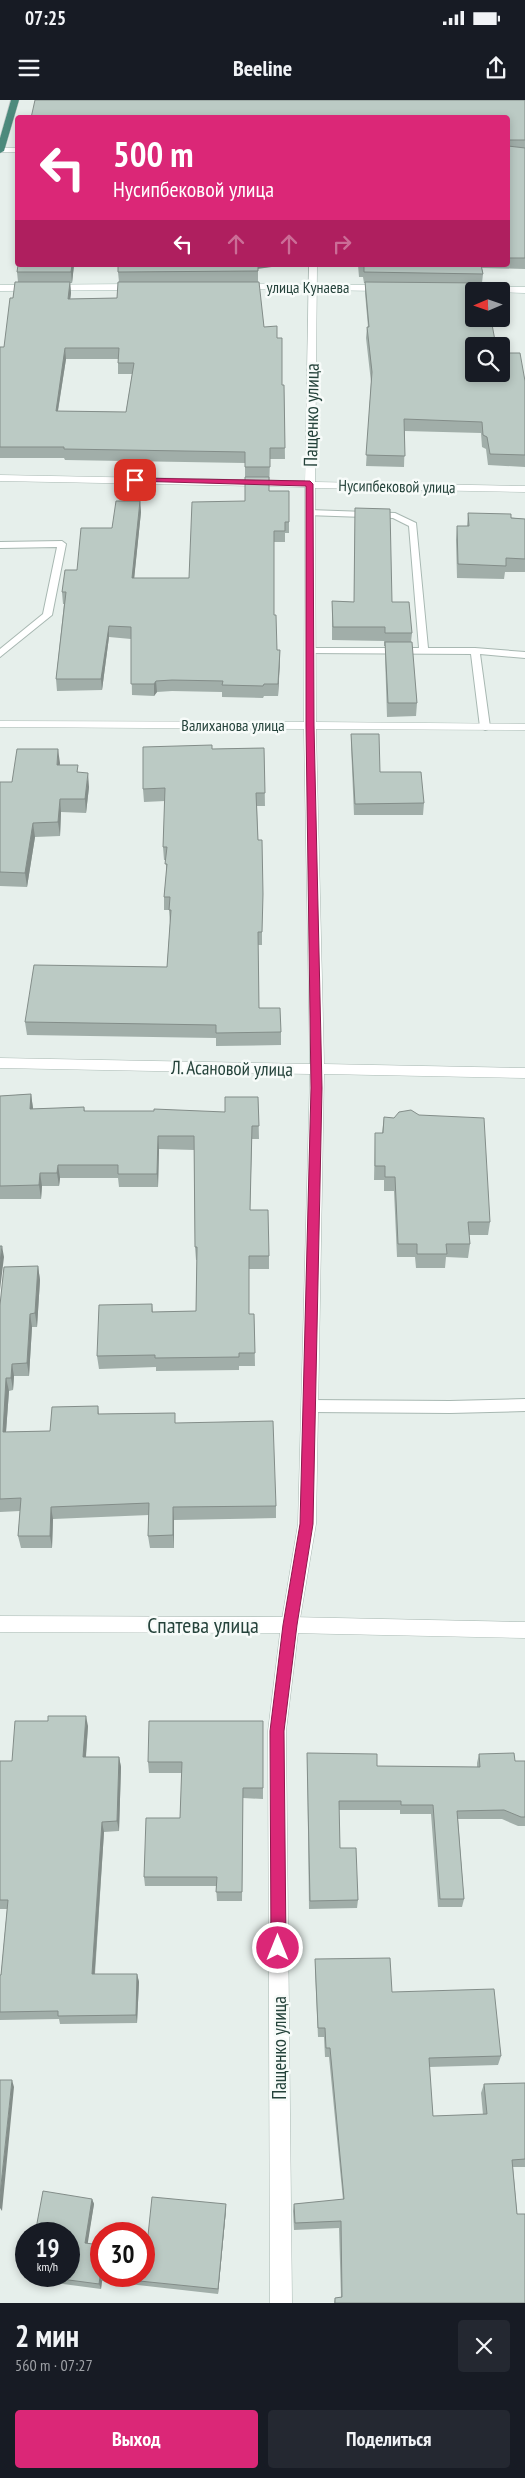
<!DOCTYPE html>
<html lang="ru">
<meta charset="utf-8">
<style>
:root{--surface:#171b24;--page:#242831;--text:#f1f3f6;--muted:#9ea1a6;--accent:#db2777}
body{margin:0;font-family:"PT Sans Narrow",sans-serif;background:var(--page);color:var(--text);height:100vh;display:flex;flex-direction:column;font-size:19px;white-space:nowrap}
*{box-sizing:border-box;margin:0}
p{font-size:16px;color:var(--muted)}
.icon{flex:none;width:28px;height:28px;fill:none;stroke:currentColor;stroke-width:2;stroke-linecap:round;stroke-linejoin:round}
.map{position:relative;height:2203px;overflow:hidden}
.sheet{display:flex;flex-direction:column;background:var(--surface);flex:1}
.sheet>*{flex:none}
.guide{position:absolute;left:15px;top:15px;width:495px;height:152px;border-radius:5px;box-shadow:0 2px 8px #0003;background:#db2777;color:#fff;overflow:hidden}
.needle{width:32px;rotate:268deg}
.tools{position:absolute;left:465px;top:182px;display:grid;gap:10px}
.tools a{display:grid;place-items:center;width:45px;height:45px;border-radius:5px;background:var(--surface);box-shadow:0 2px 8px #0003;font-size:25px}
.speed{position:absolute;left:15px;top:2122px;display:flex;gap:10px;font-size:25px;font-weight:700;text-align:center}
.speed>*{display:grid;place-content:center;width:65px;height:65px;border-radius:50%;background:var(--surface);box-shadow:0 2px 8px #0003;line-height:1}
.speed small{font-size:12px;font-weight:400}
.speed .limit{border:8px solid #d22;background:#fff;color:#111}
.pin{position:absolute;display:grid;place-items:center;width:42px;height:42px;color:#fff;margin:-21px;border-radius:10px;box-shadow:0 2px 8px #0006}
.me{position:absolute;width:55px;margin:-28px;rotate:0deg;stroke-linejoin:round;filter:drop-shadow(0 0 4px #0008)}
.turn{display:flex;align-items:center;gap:18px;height:105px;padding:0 15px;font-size:22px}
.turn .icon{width:65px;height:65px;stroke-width:2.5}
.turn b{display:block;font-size:35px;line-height:42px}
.lanes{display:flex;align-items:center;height:48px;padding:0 15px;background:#0003;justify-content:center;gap:25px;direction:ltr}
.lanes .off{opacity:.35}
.round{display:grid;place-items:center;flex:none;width:52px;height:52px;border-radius:5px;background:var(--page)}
.headline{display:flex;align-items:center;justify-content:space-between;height:85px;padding:0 15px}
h1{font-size:30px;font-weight:800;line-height:38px}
.button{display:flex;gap:10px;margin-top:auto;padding:10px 15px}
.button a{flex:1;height:58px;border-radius:5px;background:var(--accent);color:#fff;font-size:20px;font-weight:800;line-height:58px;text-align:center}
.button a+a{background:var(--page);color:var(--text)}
.status{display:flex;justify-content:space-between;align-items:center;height:35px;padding:0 25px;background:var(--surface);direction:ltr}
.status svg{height:14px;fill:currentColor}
header{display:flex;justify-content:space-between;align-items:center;height:65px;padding:0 15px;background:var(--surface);font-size:22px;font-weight:800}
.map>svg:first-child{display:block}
</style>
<div class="status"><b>07:25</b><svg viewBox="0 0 49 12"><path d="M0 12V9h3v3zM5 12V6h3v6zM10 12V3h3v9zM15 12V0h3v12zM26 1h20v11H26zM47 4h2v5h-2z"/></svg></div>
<header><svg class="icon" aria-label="menu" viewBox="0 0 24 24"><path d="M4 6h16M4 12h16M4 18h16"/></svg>Beeline<svg class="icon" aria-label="share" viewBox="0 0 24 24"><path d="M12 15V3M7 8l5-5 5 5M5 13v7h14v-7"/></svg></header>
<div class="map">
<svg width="525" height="2203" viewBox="0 0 525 2203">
<rect width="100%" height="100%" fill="#e6efeb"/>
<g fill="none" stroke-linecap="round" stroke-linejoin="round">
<g stroke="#a8b8b2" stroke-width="2">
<path id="service" d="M309,410L395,413L416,423L428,548H475L525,552V558L480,554L490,627L488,629L485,630L480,627L471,554L307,553V549L310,548H419L409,426L393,418L306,415V411Z
M62,441L66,444L52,515L0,557V549L43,514L57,447L0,448V442Z
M525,1299V1311L450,1313L309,1312L304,1310L302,1306L304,1302L309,1300L450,1301Z"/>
</g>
<g stroke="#a8b8b2" stroke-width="1">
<path id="minor" d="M0,48H18V52H0Z
M309,165H317L315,382L525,386V392L315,388L316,622L525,624V630L316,629L324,964L525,968V978L324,974L316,1424L299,1525L286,1631L292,2203H270L268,1631L281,1525L298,1424L310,974L0,968V958L310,964L304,629L0,627V621L304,622L305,387L0,381V375L305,381Z"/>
</g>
<g stroke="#a8b8b2" stroke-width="1">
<path id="tertiary" d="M0,1516L290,1517L525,1522V1538L290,1533L0,1532Z"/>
</g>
<g stroke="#a4bbb3" stroke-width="1">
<path id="secondary" d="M239,184L383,185L387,188L383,191L236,189L235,187Z
M0,185L136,184L140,187L136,190L0,191Z
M466,186L525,187V193L463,191L462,189Z"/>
</g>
<g stroke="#c2cac8" stroke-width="1">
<path id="trunk" d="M11,0H19L4,51L0,53V38Z"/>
</g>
<use href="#service" fill="#fff" fill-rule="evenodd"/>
<use href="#minor" fill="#fff" fill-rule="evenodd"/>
<use href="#tertiary" fill="#fff" fill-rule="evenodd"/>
<use href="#secondary" fill="#fff" fill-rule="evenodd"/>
<use href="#trunk" fill="#4c8a7c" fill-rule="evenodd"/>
</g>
<path fill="#a1aea9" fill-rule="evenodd" d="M525,0V169L482,168L483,174L482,183L474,246L525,281V367L488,365L486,349L482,347L481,333L405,331L404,367L366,366L371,282L366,238L367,227H368L365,193V183H364L363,177H359L358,165H508V18Z
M18,165H74L72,183H70L71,193L70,199L117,198L119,182L118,172L279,166L258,168V182L264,227L277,238L282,285H284L285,359H270L269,391H289V433H285V442H274V515L277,550H280L278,596H264L263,598L222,597V592L172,591L157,592L154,596L132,595L131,539L109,537L102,590L57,591L56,579L64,504H63L62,492L77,470L112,428L140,401L141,412L134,478H189L245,401V363L65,360L64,358H0V247H4L13,198L18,182L17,172ZM66,259H118V274H132L126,312L58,311Z
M355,408L392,502L412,533L411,542L417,603L416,616L387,617L385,555V546H384V541L332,540V501L354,502Z
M468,413L525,419V472H505L504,479L457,478L456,440L457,426H467Z
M351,634L380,672L424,703L423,715H354L351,645Z
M264,648L265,706H257L258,740H262V845H258L259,908L281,932V945L216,946V938L27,935L25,922L167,867L170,823L169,810H164V797L166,776V760H164L163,747L165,701L144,702L143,689L212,649Z
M60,663L59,665L79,673L89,687L86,713L61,712L60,736L35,737L27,787L0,786V682H12Z
M31,994L33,1009L84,1007L85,1011L225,1012L258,997L259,1039H252L250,1110L269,1156V1169H249V1214H254L255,1266H239V1270L156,1271V1267L99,1269L97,1256L152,1204L153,1212L196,1211L197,1160H196L195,1147L194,1050L159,1049L158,1087H119L118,1078H60L59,1086H42L41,1099H0V996Z
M384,1017L490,1122L488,1135H469L470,1144L468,1158L446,1157L445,1168H416L415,1157H397L394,1091H384V1080H374L375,1033H382Z
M38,1166L40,1180L37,1227H32L29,1276H14L13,1290L9,1291L6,1332L50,1331L98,1306L99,1314L175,1313V1323L276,1406V1418L174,1420V1448H150L148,1436L149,1415L53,1419L52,1448H21L18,1436L20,1411L0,1412V1205Z
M263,1621V1699L243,1698L242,1801H217L216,1786H145L144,1777L180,1718L182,1673H149L148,1662Z
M88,1626L86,1657H119L121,1667L119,1731L104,1732L95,1874H137L139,1882L137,1923L60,1924L59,1919L0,1920V1875H1L7,1809H0V1661H12Z
M307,1653L377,1666L477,1667V1663L479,1654L515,1661H525V1726H518L502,1719H458L464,1799L462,1807H438L431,1714H400V1710H339L340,1748L358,1800L357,1808L309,1809Z
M315,1859L392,1892L501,1956L498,1965L429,1967L433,2016L483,2015L481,1993L484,1984L525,1983V2067H513L525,2203H334L335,2198L341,2197L339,2128L294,2130L293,2111L294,2104L343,2100L329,1957H325L324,1937H318L315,1869Z
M92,2099L94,2104L87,2144L101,2176L147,2145L226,2104V2110L218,2194L102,2181L101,2189L48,2182L43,2176H69Z"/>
<path fill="#838d89" d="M72,165H74L72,183L71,172Z
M257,165H279V166L257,169Z
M70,182L71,193L69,209L68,199Z
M65,248L66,259L56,322V311Z
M140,401L141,412L133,490L132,478Z
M109,526V537L102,590L101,579Z
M280,550V562L278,596V584Z
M156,581L157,592L154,596V584Z
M58,649L60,663L58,679L57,665Z
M88,673L89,687L86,713L85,699Z
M60,699L61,712L60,736L58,722Z
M33,723L35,737L27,787L25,773Z
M31,994L33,1008L32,1023L30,1009Z
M158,1036L159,1049L158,1087L157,1074Z
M58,1065L60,1078L59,1086L57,1073Z
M40,1073L42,1086L41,1099L39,1085Z
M2,1146L4,1157L0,1190V1162Z
M38,1166L40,1180L37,1227L35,1213Z
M30,1214L32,1227L29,1276L27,1263Z
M12,1264L14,1276L13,1290L11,1278Z
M6,1278L9,1291L5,1345L3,1332Z
M51,1407L53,1419L52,1448L50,1436Z
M173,1407L174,1420V1448L173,1435Z
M86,1616L88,1626L85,1667L83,1657Z
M119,1657L121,1667L119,1731L117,1721Z
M102,1722L104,1732L94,1882L92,1874Z
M137,1874L139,1882L137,1923L136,1915Z
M12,1980L14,1987L2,2111L0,2108V2095Z
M92,2099L94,2104L87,2148L85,2143Z
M226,2104V2110L218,2194V2189Z
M100,2177L102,2181L101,2189L99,2184Z"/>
<path fill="#bbcac4" stroke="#838d89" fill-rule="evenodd" d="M35,0H525V40H509L508,45V18H31Z
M508,46L525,48V158H508Z
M18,165H72L71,172H17Z
M118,165H258V171L118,172Z
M359,165H481L483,174L364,172V166H360Z
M15,182H70L68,199L117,198L118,182H259L264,227L277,226V238H282V285H284L285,348H270V367H245V352L64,349V347H0V247H4L10,198H13ZM65,248H119L118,263H134L126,312L56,311Z
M365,182L485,183L486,191H474V219H491L496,246H474V274H501V253H520L525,281V355L490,354L487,337L483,335L482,322L404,319L405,356L366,355L372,272L367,227H369Z
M245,377H269V391H289V422H285V431H274V515H276L277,550H280L278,584H264L263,586L222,585L223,581L172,580L156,581L154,584H131V527L109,526L101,579H56L66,492H62L65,470H77L81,428H112L116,401H140L132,478H189L192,402L245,401Z
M355,408L390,409L392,502H409L412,533H385V527H333L332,501L354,502Z
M468,413L511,414V418L525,419V459L506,458V466L458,464L457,426H469Z
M385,542H412L417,603H388Z
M351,634H379L380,672H421L424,703L355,704Z
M212,645V649L264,648L265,693H256L258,740H262L263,794L262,832H258L259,908H280L281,932L216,933V925L25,922L34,865L167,867L171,810H169L170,797H164L167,764H165L167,747H163L165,688L143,689V647Z
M17,649H58L57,665H78L77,672L88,673L85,699H60L58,722L33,723L25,773L0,772V682H12Z
M31,994L30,1009L84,1007V1011H154V1009L225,1012V997H258L259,1026H252L250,1110H268L269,1156H249V1214H254L255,1253H239V1257L155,1258V1255L97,1256L99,1205L152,1204V1212L196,1211L197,1147H195L194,1036H158L157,1074H118V1065H58L57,1073H40L39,1085L0,1086V996Z
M411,1010L419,1015L484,1018L490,1122H468L470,1144H446L447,1154H417V1144H398L395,1077H385V1066H375V1033H383L384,1017L394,1018L399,1012Z
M0,1146H2L0,1162Z
M38,1166L35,1213L30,1214L27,1263L12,1264L11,1278H6L3,1332L50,1331L52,1307L98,1306V1314L175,1313V1323L273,1321L276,1406L173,1407V1435L148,1436L149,1403L51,1407L50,1436H18L21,1398L0,1399V1205L4,1167Z
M48,1616H86L83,1657H119L117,1721L102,1722L92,1874H137L136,1915L58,1916V1911L0,1912V1875H1L8,1800H0V1661H12L15,1621H48Z
M149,1621H263V1688H243L242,1792H216L217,1777H144L146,1718H180L182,1662H148Z
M307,1653L377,1654V1666L480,1667L479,1654L514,1653L515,1661H525V1717H521L504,1710L457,1711L464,1799H440L433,1705H401V1701H339L340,1748H356L358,1800L310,1801Z
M390,1858L392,1892L494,1889L501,1956L429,1958L433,2016L487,2014L484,1984L525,1983V2059L512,2060L517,2114H525V2203H335V2198L342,2197L341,2121L295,2123L294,2104L344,2099L330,1948H326L325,1928H318L315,1859Z
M0,1980H12L0,2095Z
M43,2091L92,2099L85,2143L101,2145V2176H144V2145H147L152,2097L226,2104L218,2189L100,2177L99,2184L46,2177L45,2176H69V2134H35Z"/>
<path fill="#db2777" stroke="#8e194d" d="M135,378L310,381L313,384L314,625L322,988L313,1424L297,1525L284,1631L286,1848L284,1854L278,1856L273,1854L271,1848L270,1631L283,1525L300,1424L311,988L306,625V386L133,381V378Z"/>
<g text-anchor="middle" stroke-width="5" stroke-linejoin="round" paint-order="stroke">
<g font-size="16" fill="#24423a" stroke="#f7fbf9">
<text x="308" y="193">улица Кунаева</text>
<text transform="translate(397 386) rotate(1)" y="6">Нусипбековой улица</text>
<text x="233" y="631">Валиханова улица</text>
</g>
<g font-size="19" fill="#24423a" stroke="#f7fbf9">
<text transform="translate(311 315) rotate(-89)" y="7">Пащенко улица</text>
<text transform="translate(232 968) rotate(1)" y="7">Л. Асановой улица</text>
<text transform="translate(279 1948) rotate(-90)" y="7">Пащенко улица</text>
</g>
<g font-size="22" fill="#24423a" stroke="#f7fbf9">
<text x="203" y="1533">Спатева улица</text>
</g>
</g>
</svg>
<div class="tools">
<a><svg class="needle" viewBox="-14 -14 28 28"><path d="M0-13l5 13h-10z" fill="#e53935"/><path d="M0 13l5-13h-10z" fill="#9ea1a6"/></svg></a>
<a><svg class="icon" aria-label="search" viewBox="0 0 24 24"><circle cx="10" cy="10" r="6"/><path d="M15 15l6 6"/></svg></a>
</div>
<div class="speed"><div>19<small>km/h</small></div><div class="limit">30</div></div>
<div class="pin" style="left:135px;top:380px;background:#d93025"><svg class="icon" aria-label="arrive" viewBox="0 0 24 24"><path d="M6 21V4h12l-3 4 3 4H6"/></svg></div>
<svg class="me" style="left:278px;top:1848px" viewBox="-20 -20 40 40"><circle r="17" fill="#db2777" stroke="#fff" stroke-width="3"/><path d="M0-11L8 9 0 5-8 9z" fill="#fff"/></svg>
<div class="guide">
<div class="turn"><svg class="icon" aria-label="left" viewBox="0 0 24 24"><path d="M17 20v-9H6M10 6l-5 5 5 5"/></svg><div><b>500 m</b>Нусипбековой улица</div></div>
<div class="lanes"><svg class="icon" aria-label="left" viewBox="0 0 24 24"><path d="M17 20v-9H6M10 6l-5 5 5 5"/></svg><svg class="icon off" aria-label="ahead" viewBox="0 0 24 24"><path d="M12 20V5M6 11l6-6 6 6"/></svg><svg class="icon off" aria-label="ahead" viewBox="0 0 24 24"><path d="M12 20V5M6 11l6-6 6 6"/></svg><svg class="icon off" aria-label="right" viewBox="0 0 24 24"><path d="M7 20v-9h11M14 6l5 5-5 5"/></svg></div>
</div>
</div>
<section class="sheet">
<div class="headline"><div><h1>2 мин</h1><p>560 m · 07:27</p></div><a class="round"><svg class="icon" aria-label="close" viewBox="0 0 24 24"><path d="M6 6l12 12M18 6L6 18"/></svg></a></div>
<div class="button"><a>Выход</a><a>Поделиться</a></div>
</section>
